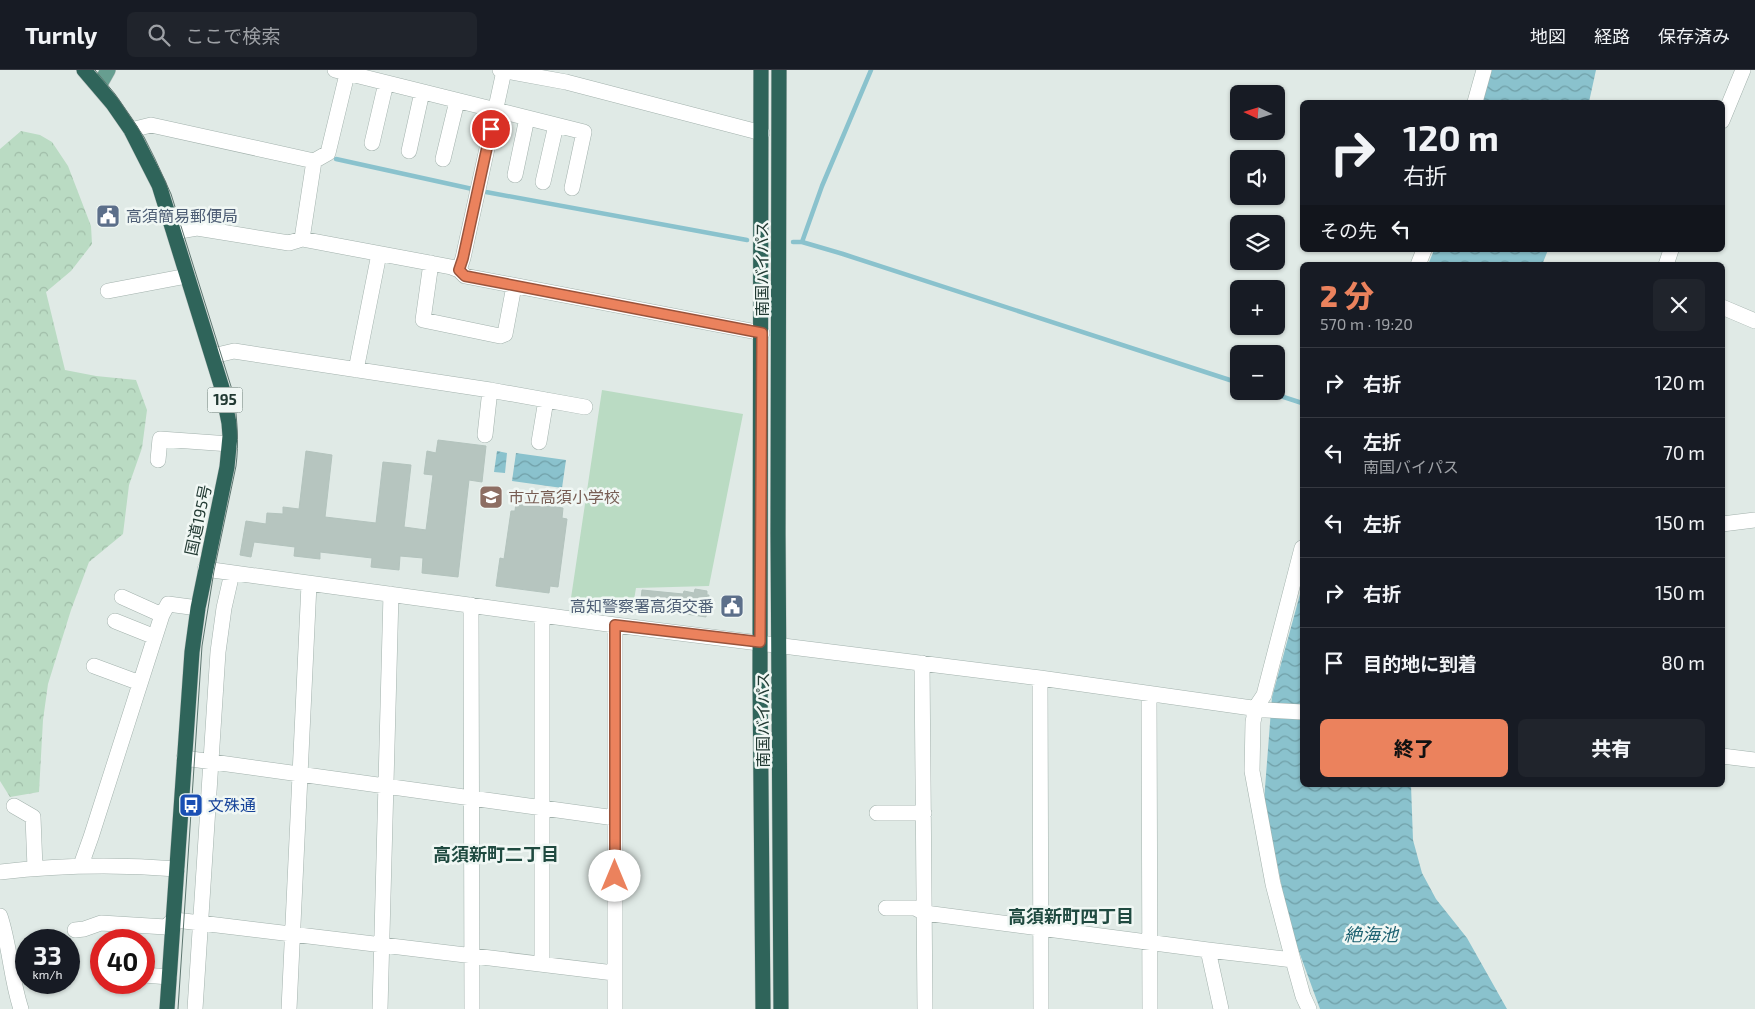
<!DOCTYPE html>
<html lang="ja">
<meta charset="utf-8">
<style>
:root{--surface:#171b24;--page:#20242c;--text:#f1f3f6;--muted:#9ea1a6;--line:#363941;--accent:#eb825d}
body{margin:0;font-family:"Exo 2","Noto Sans JP",sans-serif;background:var(--page);color:var(--text);height:100vh;display:flex;flex-direction:column;font-size:19px;white-space:nowrap}
*{box-sizing:border-box;margin:0}
p{font-size:16px;color:var(--muted)}
.icon{flex:none;width:28px;height:28px;fill:none;stroke:currentColor;stroke-width:2;stroke-linecap:round;stroke-linejoin:round}
.map{position:relative;flex:1;overflow:hidden}
.side{position:absolute;left:1300px;top:192px;width:425px;height:525px;display:flex;flex-direction:column;background:var(--surface);border-radius:8px;box-shadow:0 1px 4px #0004}
.side>*{flex:none}
.hud{position:absolute;left:1300px;top:30px;width:425px;height:152px;border-radius:8px;box-shadow:0 1px 4px #0004;background:#171b24;color:var(--text);overflow:hidden}
.needle{width:32px;rotate:274deg}
.fabs{position:absolute;left:1230px;top:15px;display:grid;gap:10px}
.fabs a{display:grid;place-items:center;width:55px;height:55px;border-radius:8px;background:var(--surface);box-shadow:0 1px 4px #0004;font-size:25px}
.speed{position:absolute;left:15px;top:859px;display:flex;gap:10px;font-size:25px;font-weight:700;text-align:center}
.speed>*{display:grid;place-content:center;width:65px;height:65px;border-radius:50%;background:var(--surface);box-shadow:0 1px 4px #0004;line-height:1}
.speed small{font-size:12px;font-weight:400}
.speed .limit{border:8px solid #d22;background:#fff;color:#111}
.pin{position:absolute;display:grid;place-items:center;width:42px;height:42px;color:#fff;margin:-21px;border:2px solid #fff;border-radius:50%;box-shadow:0 1px 5px #0007}
.me{position:absolute;width:55px;margin:-28px;rotate:0deg;stroke-linejoin:round;filter:drop-shadow(0 0 4px #0008)}
.turn{display:flex;align-items:center;gap:18px;height:105px;padding:0 20px;font-size:22px}
.turn .icon{width:65px;height:65px;stroke-width:2.5}
.turn b{display:block;font-size:35px;line-height:42px}
.then{display:flex;align-items:center;height:48px;padding:0 20px;background:#0003;gap:10px;font-size:19px}
.round{display:grid;place-items:center;flex:none;width:52px;height:52px;border-radius:8px;background:var(--page)}
.overview{display:flex;align-items:center;justify-content:space-between;height:85px;padding:0 20px}
h1{font-size:30px;font-weight:800;line-height:38px;color:var(--accent)}
.primary-button{display:flex;gap:10px;margin-top:auto;padding:10px 20px}
.primary-button a{flex:1;height:58px;border-radius:8px;background:var(--accent);color:#111;font-size:20px;font-weight:800;line-height:58px;text-align:center}
.primary-button a+a{background:var(--page);color:var(--text)}
ul{padding:0;list-style:none}
li{display:flex;align-items:center;gap:15px;height:70px;padding:0 20px;border-top:1px solid var(--line)}
li div{flex:1}
li b{display:block;font-size:19px}
li em{font-style:normal}
header{display:flex;align-items:center;gap:30px;box-sizing:border-box;height:70px;padding:0 25px;background:var(--surface);border-bottom:1px solid var(--line)}
header strong{font-size:24px}
nav{display:flex;gap:28px;margin-inline-start:auto;font-size:18px}
.search{width:350px;height:45px;background:var(--page);display:flex;align-items:center;gap:12px;box-sizing:border-box;padding:0 18px;border-radius:8px;color:var(--muted);font-size:19px}
.map>svg:first-child{display:block}
</style>
<header>
<strong>Turnly</strong>
<div class="search"><svg class="icon" aria-label="search" viewBox="0 0 24 24"><circle cx="10" cy="10" r="6"/><path d="M15 15l6 6"/></svg>ここで検索</div>
<nav><a>地図</a><a>経路</a><a>保存済み</a></nav>
</header>
<div class="map">
<svg width="1755" height="939" viewBox="0 0 1755 939">
<defs>
<pattern id="forest-crowns" width="20" height="18" patternUnits="userSpaceOnUse" patternTransform="scale(1.25)"><rect width="20" height="18" fill="#badbc3"/><path d="M2 6a3 3 0 1 1 6 0M12 15a3 3 0 1 1 6 0" fill="none" stroke="#a0bda8"/></pattern>
<pattern id="water-waves" width="16" height="10" patternUnits="userSpaceOnUse" patternTransform="scale(1.25)"><rect width="16" height="10" fill="#8ac2cd"/><path d="M0 5q4-4 8 0t8 0" fill="none" stroke="#709fa7"/></pattern>
</defs>
<rect width="100%" height="100%" fill="#e0eae6"/>
<path fill="url(#forest-crowns)" d="M21,61L40,65L52,72L68,96L91,156L92,174L71,201L46,222L65,300L96,306L136,310L147,340L142,378L129,415L123,464L89,492L71,540L48,614L43,650L39,722L10,727L0,711V79Z"/>
<path fill="#badbc3" d="M602,320L743,344L709,516L636,518L633,536L571,528Z"/>
<path fill="url(#water-waves)" d="M1490,0H1596L1589,32H1482Z
M1434,180H1548L1542,195H1428Z
M497,381L507,383L505,403L494,402Z
M516,383L566,390L562,418L512,411Z
M1302,517V715H1411L1413,770L1422,803L1436,829L1467,868L1507,939H1320L1290,857L1264,731L1272,627Z"/>
<g fill="none" stroke-linecap="round" stroke-linejoin="round">
<path stroke="#8ac2cd" stroke-width="4.5" d="M336,89L486,122L747,170
M793,172H802L843,184L1239,313
M802,172L822,116L871,0
M1265,321L1302,333"/>
</g>
<path fill="#b6c5bf" stroke="#b3c3bd" d="M438,370L486,376L482,412L469,410L458,507L422,503L423,488L400,486L399,500L371,497L372,488L320,482V489L294,486L295,477L254,472L251,487L240,485L246,451L266,454L267,443L283,444V437L299,439L306,381L332,385L325,447L376,453L383,392L411,395L404,457L426,460L433,405L424,404L427,381L436,383Z
M516,432L563,438L562,448L567,449L558,517L550,516L549,523L496,516L500,488L504,489L511,441H515Z
M695,519L707,521V525H709L706,547L640,537L642,520L683,524L684,521L694,523Z"/>
<g fill="none" stroke-linecap="round" stroke-linejoin="round">
<g stroke="#a3b2ad" stroke-width="16">
<path id="minor" d="M335,0L584,62L572,118
M500,0L566,12L762,63
M1475,32L1484,0
M1722,51L1743,0
M131,60L151,55L314,91
M372,73L386,13
M409,81L422,22
M443,89L457,31
M515,105L527,48
M543,112L556,55
M174,162L197,158L289,173L302,169L451,197L459,200L465,206L762,263
M302,169L314,91L328,83L348,0
M431,193L423,250L500,266L505,264L514,216
M1418,195L1424,180
M1666,195L1671,180
M459,200L463,188L504,1
M108,221L187,206
M1722,237L1755,251
M213,286L234,281L490,320L585,337
M356,300L379,184
M485,365L490,320
M539,372L546,330
M158,390L160,369L230,374
M1722,454L1755,450
M1302,478L1264,625L1256,637L1253,652L1252,701L1273,814L1293,890L1303,926L1309,939
M205,499L615,555L1040,608L1266,640L1302,642
M122,527L162,545
M471,535L472,939
M115,551L155,567
M615,555V939
M922,593L925,939
M94,596L140,613
M1040,608L1041,939
M1149,624L1150,939
M1722,686L1755,690
M184,688L615,748
M14,736L33,747L35,798
M877,743H924
M81,795L91,767L162,545L168,534L198,538
M0,802C61,795 116,794 177,799
M886,838H915L925,843L1208,880L1293,890
M0,846C10,876 11,909 21,939
M75,860L84,859L101,853L166,857L173,850L184,851L614,903
M1208,880L1221,939
M542,894V545
M144,905L169,907
M195,939L218,582L224,538L232,503
M289,939L309,514
M380,939L391,524"/>
</g>
<g stroke="#bdc4c2" stroke-width="16">
<path id="major" d="M99,16L108,0"/>
</g>
<g stroke="#bdc4c2" stroke-width="16">
<path id="highway" d="M84,0L113,34L131,60L159,115L222,318L229,353L230,366L227,397L198,538L192,582L167,939
M761,0L760,607L763,939
M779,0L778,464L781,939"/>
</g>
<use href="#minor" stroke="#fff" stroke-width="15"/>
<use href="#major" stroke="#679e90" stroke-width="15"/>
<use href="#highway" stroke="#2f645a" stroke-width="15"/>
<path stroke="#5c756f" stroke-width="1" d="M95,0L115,24L144,67L155,89L171,124L234,326C237,350 239,372 236,396L214,501L202,576L178,939"/>
</g>
<g fill="none" stroke-linecap="round" stroke-linejoin="round">
<g stroke="#99543c" stroke-width="12">
<path id="route" d="M491,59L463,188L459,200L465,206L762,263L760,572L615,555V806"/>
</g>
<use href="#route" stroke="#eb825d" stroke-width="9"/>
</g>
<defs>
<g id="civic-square" transform="scale(1.25)"><rect x="-9" y="-9" width="18" height="18" rx="4" fill="#5c6f8a" stroke="#f0f7f4"/><path d="M-.6-6.5H3V-4.5H.6V-3L4-1V1h2V6H-6V1h2V-1L-.6-3ZM-1.2 2.5V6h2.4V2.5Z" fill="#fff"/></g>
<g id="school-square" transform="scale(1.25)"><rect x="-9" y="-9" width="18" height="18" rx="4" fill="#8d6e63" stroke="#f0f7f4"/><path d="M0-5L7-2L0 1L-7-2ZM-4 1L0 2.5L4 1V4Q0 6-4 4Z" fill="#fff"/></g>
<g id="bus-square" transform="scale(1.25)"><rect x="-9" y="-9" width="18" height="18" rx="4" fill="#1a4fb4" stroke="#f0f7f4"/><path d="M-5-6H5V4H4V6H2V4H-2V6H-4V4H-5ZM-3.5-4V0h7V-4ZM-3.5 1.2v1.5H-2V1.2ZM2 1.2v1.5H3.5V1.2Z" fill="#fff"/></g>
</defs>
<g fill-rule="evenodd">
<use href="#civic-square" x="108" y="146"/>
<use href="#school-square" x="491" y="427"/>
<use href="#civic-square" x="732" y="536"/>
<use href="#bus-square" x="191" y="735"/>
</g>
<g text-anchor="middle" stroke-width="5" stroke-linejoin="round" paint-order="stroke">
<rect fill="#f0f7f4" stroke="#60736d" stroke-width="1" x="207.5" y="317.5" width="35" height="25" rx="4"/>
<g font-size="15" font-weight="bold" fill="#223a33">
<text x="225" y="335">195</text>
</g>
<g font-size="16" fill="#4e5e75" stroke="#f0f7f4" text-anchor="start">
<text x="126" y="152">高須簡易郵便局</text>
<text x="714" y="542" text-anchor="end">高知警察署高須交番</text>
</g>
<g font-size="16" fill="#223a33" stroke="#f0f7f4">
<text transform="translate(762 199) rotate(-90)" y="6">南国バイパス</text>
<text transform="translate(198 450) rotate(-78)" y="6">国道195号</text>
<text transform="translate(763 650) rotate(-90)" y="6">南国バイパス</text>
</g>
<g font-size="16" fill="#785e54" stroke="#f0f7f4" text-anchor="start">
<text x="508" y="433">市立高須小学校</text>
</g>
<g font-size="16" fill="#164399" stroke="#f0f7f4" text-anchor="start">
<text x="208" y="741">文殊通</text>
</g>
<g font-size="18" font-weight="bold" fill="#1f4a40" stroke="#f0f7f4">
<text x="496" y="791">高須新町二丁目</text>
<text x="1071" y="853">高須新町四丁目</text>
</g>
<g font-size="18" font-style="italic" fill="#1f6372" stroke="#f0f7f4">
<text x="1371" y="871">絶海池</text>
</g>
</g>
</svg>
<div class="fabs">
<a><svg class="needle" viewBox="-14 -14 28 28"><path d="M0-13l5 13h-10z" fill="#e53935"/><path d="M0 13l5-13h-10z" fill="#9ea1a6"/></svg></a>
<a><svg class="icon" aria-label="sound" viewBox="0 0 24 24"><path d="M4 9h4l5-4v14l-5-4H4zM17 9q2 3 0 6"/></svg></a>
<a><svg class="icon" aria-label="layers" viewBox="0 0 24 24"><path d="M12 4l9 5-9 5-9-5zM3 14l9 5 9-5"/></svg></a>
<a>+</a>
<a>−</a>
</div>
<div class="speed"><div>33<small>km/h</small></div><div class="limit">40</div></div>
<div class="pin" style="left:491px;top:59px;background:#d93025"><svg class="icon" aria-label="arrive" viewBox="0 0 24 24"><path d="M6 21V4h12l-3 4 3 4H6"/></svg></div>
<svg class="me" style="left:615px;top:806px" viewBox="-20 -20 40 40"><circle r="19" fill="#fff"/><path d="M0-13L10 11 0 6-10 11z" fill="#eb825d"/></svg>
<div class="hud">
<div class="turn"><svg class="icon" aria-label="right" viewBox="0 0 24 24"><path d="M7 20v-9h11M14 6l5 5-5 5"/></svg><div><b>120 m</b>右折</div></div>
<div class="then">その先<svg class="icon" aria-label="left" viewBox="0 0 24 24"><path d="M17 20v-9H6M10 6l-5 5 5 5"/></svg></div>
</div>
<section class="side">
<div class="overview"><div><h1>2 分</h1><p>570 m · 19:20</p></div><a class="round"><svg class="icon" aria-label="close" viewBox="0 0 24 24"><path d="M6 6l12 12M18 6L6 18"/></svg></a></div>
<ul>
<li><svg class="icon" aria-label="right" viewBox="0 0 24 24"><path d="M7 20v-9h11M14 6l5 5-5 5"/></svg><div><b>右折</b></div><em>120 m</em></li>
<li><svg class="icon" aria-label="left" viewBox="0 0 24 24"><path d="M17 20v-9H6M10 6l-5 5 5 5"/></svg><div><b>左折</b><p>南国バイパス</p></div><em>70 m</em></li>
<li><svg class="icon" aria-label="left" viewBox="0 0 24 24"><path d="M17 20v-9H6M10 6l-5 5 5 5"/></svg><div><b>左折</b></div><em>150 m</em></li>
<li><svg class="icon" aria-label="right" viewBox="0 0 24 24"><path d="M7 20v-9h11M14 6l5 5-5 5"/></svg><div><b>右折</b></div><em>150 m</em></li>
<li><svg class="icon" aria-label="arrive" viewBox="0 0 24 24"><path d="M6 21V4h12l-3 4 3 4H6"/></svg><div><b>目的地に到着</b></div><em>80 m</em></li>
</ul>
<div class="primary-button"><a>終了</a><a>共有</a></div>
</section>
</div>
